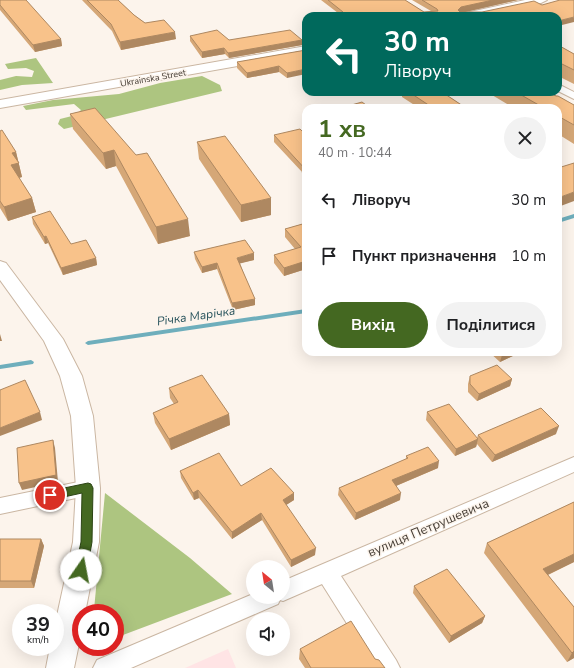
<!DOCTYPE html>
<html lang="uk">
<meta charset="utf-8">
<style>
:root{--surface:#fff;--page:#f2f2f2;--text:#202124;--muted:#757577;--accent:#446821}
body{margin:0;font-family:"Nunito Sans",sans-serif;background:var(--page);color:var(--text);height:100vh;display:flex;flex-direction:column;font-size:15px;white-space:nowrap}
*{box-sizing:border-box;margin:0}
p{font-size:13px;color:var(--muted)}
.icon{flex:none;width:22px;height:22px;fill:none;stroke:currentColor;stroke-width:2;stroke-linecap:round;stroke-linejoin:round}
.map{position:relative;flex:1;overflow:hidden}
.drawer{position:absolute;left:302px;top:104px;width:260px;height:252px;display:flex;flex-direction:column;background:var(--surface);border-radius:12px;box-shadow:0 4px 16px #0002}
.drawer>*{flex:none}
.guide{position:absolute;left:302px;top:12px;width:260px;height:84px;border-radius:12px;box-shadow:0 4px 16px #0002;background:#00695c;color:#fff;overflow:hidden}
.needle{width:26px;rotate:330deg}
.fabs{position:absolute;left:246px;top:560px;display:grid;gap:8px}
.fabs a{display:grid;place-items:center;width:44px;height:44px;border-radius:50%;background:var(--surface);box-shadow:0 4px 16px #0002;font-size:20px}
.speed{position:absolute;left:12px;top:604px;display:flex;gap:8px;font-size:20px;font-weight:700;text-align:center}
.speed>*{display:grid;place-content:center;width:52px;height:52px;border-radius:50%;background:var(--surface);box-shadow:0 4px 16px #0002;line-height:1}
.speed small{font-size:10px;font-weight:400}
.speed .limit{border:6px solid #d22;background:#fff;color:#111}
.pin{position:absolute;display:grid;place-items:center;width:34px;height:34px;color:#fff;margin:-17px;border:2px solid #fff;border-radius:50%;box-shadow:0 1px 4px #0007}
.me{position:absolute;width:44px;margin:-22px;rotate:12deg;stroke-linejoin:round;filter:drop-shadow(0 0 3px #0008)}
.turn{display:flex;align-items:center;gap:14px;height:84px;padding:0 16px;font-size:18px}
.turn .icon{width:52px;height:52px;stroke-width:2.5}
.turn b{display:block;font-size:28px;line-height:34px}
.round{display:grid;place-items:center;flex:none;width:42px;height:42px;border-radius:21px;background:var(--page)}
.overview{display:flex;align-items:center;justify-content:space-between;height:68px;padding:0 16px}
h1{font-size:24px;font-weight:700;line-height:30px;color:var(--accent)}
.action{display:flex;gap:8px;margin-top:auto;padding:8px 16px}
.action a{flex:1;height:46px;border-radius:24px;background:var(--accent);color:#fff;font-size:16px;font-weight:700;line-height:46px;text-align:center}
.action a+a{background:var(--page);color:var(--text)}
ul{padding:0;list-style:none}
li{display:flex;align-items:center;gap:12px;height:56px;padding:0 16px}
li div{flex:1}
li b{display:block;font-size:15px}
li em{font-style:normal}
.map>svg:first-child{display:block}
</style>
<div class="map">
<svg width="574" height="668" viewBox="0 0 574 668">
<rect width="100%" height="100%" fill="#fcf4ec"/>
<path fill="#ffe4e5" d="M228,649L236,668H185Z"/>
<path fill="#adc580" d="M36,58L53,83L22,85L0,90V80L16,76L32,77L34,71L26,68L8,69L5,64Z
M202,76L220,85L222,91L64,129L58,124L60,119L76,115L81,110L74,104L26,110L23,106L53,100L119,94L160,83Z
M105,493L190,558L232,594L115,638V613H96L94,610Z"/>
<g fill="none" stroke-linecap="round" stroke-linejoin="round">
<path fill="#6eaebc" fill-rule="evenodd" d="M574,214V218L558,223V219Z
M306,309V313L88,345L85,343L88,341Z
M31,360L34,362L33,364L0,369V365Z"/>
<g stroke="#cab6a2" stroke-width="2">
<path id="minor" d="M558,84L574,92V99L558,91Z
M574,457V472L341,576L396,660L400,668H375L322,584L283,601L280,600L278,604L131,668H93L97,660L253,594V597H283V581Z
M88,480L95,482L98,488L95,494L0,514V498Z"/>
</g>
<g stroke="#cab6a2" stroke-width="2">
<path id="tertiary" d="M525,0H547L541,3L481,16H459L461,14L465,13Z
M306,46V54L0,108V100Z
M0,261L6,263L63,339L82,376L93,416L100,488L99,542L85,613H81V634L74,668H46L50,647H55V625L73,542L76,488L71,416L60,376L44,341L0,280Z"/>
</g>
<use href="#minor" fill="#fff" fill-rule="evenodd"/>
<use href="#tertiary" fill="#fff" fill-rule="evenodd"/>
</g>
<path fill="#d5a777" d="M0,0L61,39L62,46L35,52L0,10Z
M82,0H118L134,15L145,23L176,39L121,50L112,31Z
M321,0H405L424,12L431,11L412,0H518L464,12L574,22L338,13Z
M190,36L229,40H302V45L229,58L225,54L202,58L190,41Z
M558,45L574,54V84L558,76Z
M306,50L287,78L279,72L247,78L237,68V62Z
M402,92H442L466,108H419L402,97Z
M487,92H549L574,105V144L558,134V108H514Z
M95,108L190,236L158,244L116,166L106,169L73,129L70,114Z
M0,131L16,152L22,177L19,178L32,198L36,212L8,221L0,208Z
M274,135H306V184L302,179V172L274,142Z
M197,142L271,198V215L241,222L199,159Z
M32,217L71,244L96,258L97,265L63,275L48,243L45,244L33,224Z
M306,223V269L284,276L274,263V255L295,249L285,237V229Z
M194,252L254,260L240,263L255,305L233,310L217,269L202,273L195,259Z
M489,352H516L515,355L500,362Z
M470,376L512,379L510,386L477,401L468,392V384Z
M169,388L229,414L230,425L171,450L155,423L153,413L174,404L170,398Z
M427,412L477,438L478,435L556,434L492,462L477,444L476,447L455,456L426,420Z
M406,456L438,468L396,486L400,500L355,520L338,495L339,488L406,459Z
M180,471L241,486L294,493V500L286,505L315,555L291,567L262,520L232,539L199,498L194,500L181,478Z
M574,502V562L548,575L574,607V658L567,662L484,553L487,543Z
M0,539H41L44,546L34,588H0Z
M414,586L485,616L482,623L449,643L413,593Z
M300,649L375,659L385,668H305L299,659Z"/>
<path fill="#ae8861" d="M493,0H518L461,13L458,10L461,7Z
M574,17V22L558,26V21Z
M175,32L176,39L121,50L120,42Z
M61,39L62,46L35,52L33,45Z
M302,40V45L229,58L228,53Z
M224,48L225,54L202,58V52Z
M279,66V72L247,78V73Z
M306,69V74L287,78V73Z
M114,150L116,166L106,169L103,153Z
M16,152L22,177L14,179L11,165L12,153Z
M574,192V201L558,207V198Z
M32,198L36,212L8,221L4,207Z
M271,198V215L241,222V205Z
M188,219L190,236L158,244L156,227Z
M46,236L48,243L45,244L44,237Z
M254,253V260L238,264L237,258Z
M96,258L97,265L63,275L61,268Z
M306,261V269L284,276V268Z
M217,263V269L202,273V267Z
M255,299V305L233,310L232,303Z
M0,334L2,341H0Z
M508,352H516L515,355L500,362L502,355Z
M512,379L510,386L477,401L479,394Z
M40,412L42,420L0,436V428Z
M229,414L230,425L171,450L169,439Z
M559,426L556,434L492,462L495,455Z
M478,439L476,447L455,456L456,449Z
M53,440L55,448L58,482L22,490L19,483Z
M439,461L438,468L391,488L392,480Z
M198,490L199,498L194,500L193,493Z
M294,493V500L283,507V500Z
M401,493L400,500L355,520L356,513Z
M261,513L262,520L232,539V532Z
M41,539L44,546L34,588L31,581Z
M316,548L315,555L291,567V560Z
M574,554V562L539,579L543,569Z
M485,616L482,623L449,643L451,636Z
M574,651V658L567,662L572,653Z"/>
<path fill="#f8c28a" stroke="#ae8861" d="M0,0H26L61,39L33,45L0,5Z
M87,0H118L134,15L145,23L164,20L175,32L120,42L111,24Z
M328,0H405L424,12L438,11L437,9L422,0H493L461,7L458,10L460,12H482L534,1L542,5L560,0H574V17L558,21V16H326L343,12Z
M217,30L229,40L290,30L302,40L228,53L224,48L202,52L190,36Z
M558,45L574,54V70L558,62Z
M306,50V69L287,73L279,66L247,73L237,62Z
M409,92H442L466,108H433Z
M516,92H549L556,96H558L574,105V125L558,116V108H544Z
M362,102L370,108H341Z
M95,108L136,155L147,153L188,219L156,227L114,150L103,153L70,114Z
M300,129L306,135V170L274,135Z
M2,130L16,152L12,153L19,163L11,165L32,198L4,207L0,201V131Z
M225,136L271,198L241,205L197,142Z
M574,163V192L558,198V168Z
M306,171V177L302,172Z
M50,211L71,244L86,240L96,258L61,268L46,236L44,237L32,217Z
M306,223V261L284,268L274,255L301,247L285,229Z
M245,240L254,253L237,258L255,299L232,303L217,263L202,267L194,252Z
M499,352H508L502,355Z
M497,365L512,379L479,394L470,384V376Z
M202,375L229,414L169,439L153,413L178,402L169,388Z
M25,380L40,412L0,428V390Z
M449,404L478,439L456,449L427,412Z
M541,408L559,426L495,455L478,435Z
M53,440L56,475L19,483L17,448Z
M428,447L439,461L392,480L401,493L356,513L339,488L408,458L406,456Z
M219,453L241,486L271,468L294,493L283,500L316,548L291,560L261,513L232,532L198,490L193,493L180,471Z
M574,502V554L543,569L574,607V651L572,653L487,543Z
M0,539H41L31,581H0Z
M447,569L485,616L451,636L414,586Z
M351,621L375,659L379,660L385,668H311L300,649Z"/>
<path fill="#446821" stroke="#2c4415" d="M88,483L91,484L93,488L92,542L87,570L85,574L81,575L76,574L75,570L81,542L82,493L50,500L46,498L44,495L46,492L50,491Z"/>
<g text-anchor="middle" stroke-width="3" stroke-linejoin="round" paint-order="stroke">
<g font-size="9" fill="#433b33" stroke="#fcf4ec">
<text transform="translate(153 78) rotate(-10)" y="3">Ukrainska Street</text>
</g>
<g font-size="12" font-style="italic" fill="#28535c" stroke="#fcf4ec">
<text transform="translate(196 316) rotate(-8)" y="4">Річка Марічка</text>
</g>
<g font-size="13" fill="#433b33" stroke="#fcf4ec">
<text transform="translate(428 527) rotate(-23)" y="5">вулиця Петрушевича</text>
</g>
</g>
</svg>
<div class="fabs">
<a><svg class="needle" viewBox="-14 -14 28 28"><path d="M0-13l5 13h-10z" fill="#e53935"/><path d="M0 13l5-13h-10z" fill="#757577"/></svg></a>
<a><svg class="icon" aria-label="sound" viewBox="0 0 24 24"><path d="M4 9h4l5-4v14l-5-4H4zM17 9q2 3 0 6"/></svg></a>
</div>
<div class="speed"><div>39<small>km/h</small></div><div class="limit">40</div></div>
<div class="pin" style="left:50px;top:495px;background:#d93025"><svg class="icon" aria-label="arrive" viewBox="0 0 24 24"><path d="M6 21V4h12l-3 4 3 4H6"/></svg></div>
<svg class="me" style="left:81px;top:570px" viewBox="-20 -20 40 40"><circle r="19" fill="#fff"/><path d="M0-13L10 11 0 6-10 11z" fill="#446821"/></svg>
<div class="guide">
<div class="turn"><svg class="icon" aria-label="left" viewBox="0 0 24 24"><path d="M17 20v-9H6M10 6l-5 5 5 5"/></svg><div><b>30 m</b>Ліворуч</div></div>
</div>
<section class="drawer">
<div class="overview"><div><h1>1 хв</h1><p>40 m · 10:44</p></div><a class="round"><svg class="icon" aria-label="close" viewBox="0 0 24 24"><path d="M6 6l12 12M18 6L6 18"/></svg></a></div>
<ul>
<li><svg class="icon" aria-label="left" viewBox="0 0 24 24"><path d="M17 20v-9H6M10 6l-5 5 5 5"/></svg><div><b>Ліворуч</b></div><em>30 m</em></li>
<li><svg class="icon" aria-label="arrive" viewBox="0 0 24 24"><path d="M6 21V4h12l-3 4 3 4H6"/></svg><div><b>Пункт призначення</b></div><em>10 m</em></li>
</ul>
<div class="action"><a>Вихід</a><a>Поділитися</a></div>
</section>
</div>
